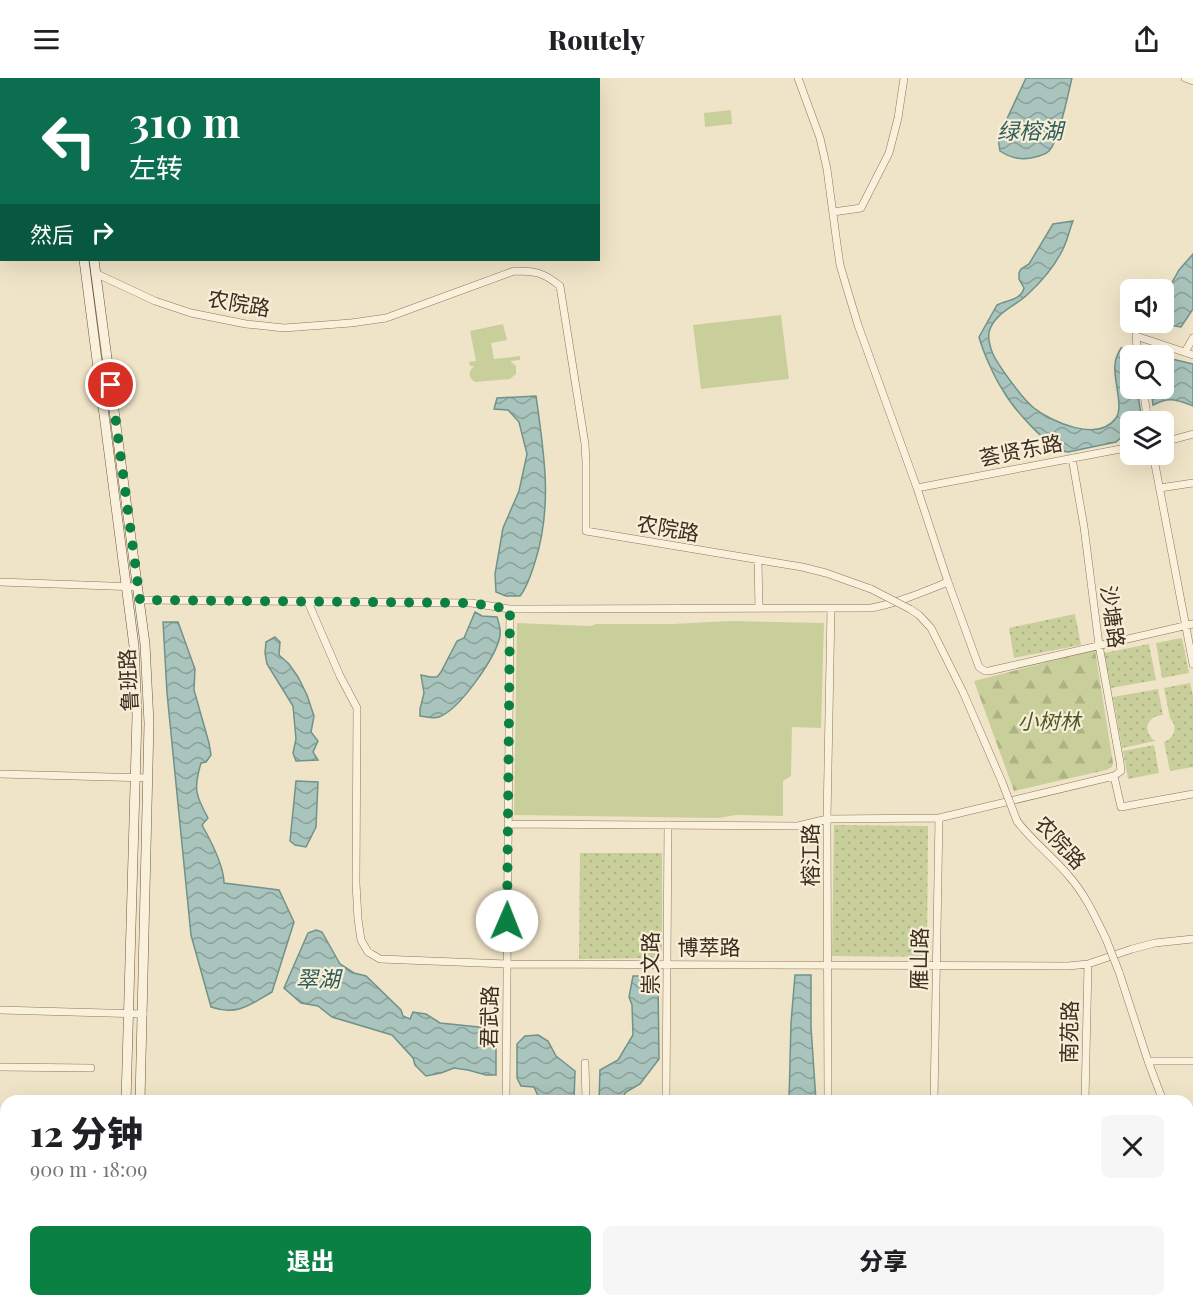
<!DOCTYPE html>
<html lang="zh">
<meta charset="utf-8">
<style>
:root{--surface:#fff;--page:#f6f6f6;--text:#202124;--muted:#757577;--accent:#0b8043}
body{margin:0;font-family:"Playfair Display","Noto Sans SC",serif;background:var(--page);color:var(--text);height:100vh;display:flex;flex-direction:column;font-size:22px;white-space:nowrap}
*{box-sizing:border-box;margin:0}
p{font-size:20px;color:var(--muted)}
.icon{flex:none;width:33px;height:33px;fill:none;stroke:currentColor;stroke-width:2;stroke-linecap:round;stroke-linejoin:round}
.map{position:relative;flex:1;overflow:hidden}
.details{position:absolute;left:0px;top:1017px;width:1194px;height:212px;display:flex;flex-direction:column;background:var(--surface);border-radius:18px 18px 0 0;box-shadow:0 6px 24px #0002}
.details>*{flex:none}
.hud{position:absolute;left:0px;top:0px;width:600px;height:183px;box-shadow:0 6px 24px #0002;background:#0b6e4f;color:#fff;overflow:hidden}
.buttons{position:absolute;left:1120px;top:201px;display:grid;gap:12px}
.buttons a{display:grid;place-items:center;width:54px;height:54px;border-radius:9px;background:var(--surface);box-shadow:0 6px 24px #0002;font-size:30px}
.pin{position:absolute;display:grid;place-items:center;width:51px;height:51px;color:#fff;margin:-26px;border:3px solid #fff;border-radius:50%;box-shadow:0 2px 6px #0007}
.me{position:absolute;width:66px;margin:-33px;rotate:1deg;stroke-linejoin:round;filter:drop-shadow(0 0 4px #0008)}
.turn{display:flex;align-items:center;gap:21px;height:126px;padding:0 30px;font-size:27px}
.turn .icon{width:78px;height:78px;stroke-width:2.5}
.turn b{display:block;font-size:42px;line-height:51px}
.then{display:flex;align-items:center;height:57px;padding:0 30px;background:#0003;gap:12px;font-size:22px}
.round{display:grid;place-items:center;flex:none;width:63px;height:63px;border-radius:9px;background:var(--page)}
.overview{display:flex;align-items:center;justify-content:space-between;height:102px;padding:0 30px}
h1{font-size:36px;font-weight:800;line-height:45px}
.button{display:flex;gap:12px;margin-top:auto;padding:12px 30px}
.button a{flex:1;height:69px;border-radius:9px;background:var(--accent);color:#fff;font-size:24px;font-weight:800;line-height:69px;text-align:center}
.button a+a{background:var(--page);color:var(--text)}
header{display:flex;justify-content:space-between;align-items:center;height:78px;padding:0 30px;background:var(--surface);font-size:27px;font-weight:800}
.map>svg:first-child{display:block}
</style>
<header><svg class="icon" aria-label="menu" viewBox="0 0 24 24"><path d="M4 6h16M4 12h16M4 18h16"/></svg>Routely<svg class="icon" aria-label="share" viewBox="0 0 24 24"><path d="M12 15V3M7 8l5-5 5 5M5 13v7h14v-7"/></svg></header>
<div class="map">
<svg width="1193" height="1228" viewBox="0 0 1193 1228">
<defs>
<pattern id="green-dots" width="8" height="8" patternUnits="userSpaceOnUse" patternTransform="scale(1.5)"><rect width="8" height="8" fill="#c9cf9b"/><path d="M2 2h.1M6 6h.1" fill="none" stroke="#aeb285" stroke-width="1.8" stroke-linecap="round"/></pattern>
<pattern id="forest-firs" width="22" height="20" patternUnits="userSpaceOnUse" patternTransform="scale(1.5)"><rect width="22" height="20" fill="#c9cf9b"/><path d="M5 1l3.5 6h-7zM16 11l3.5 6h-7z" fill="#aeb285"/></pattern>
<pattern id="water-waves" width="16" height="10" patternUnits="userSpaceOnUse" patternTransform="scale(1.5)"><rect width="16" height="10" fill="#a9c4bc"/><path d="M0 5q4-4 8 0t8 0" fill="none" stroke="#8ba098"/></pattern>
</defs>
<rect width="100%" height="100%" fill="#f0e4c8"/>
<path fill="url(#green-dots)" d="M1075,536L1081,567L1014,580L1009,550Z
M1182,560L1189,595L1162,600L1156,565Z
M1149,566L1156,602L1111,610L1104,575Z
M1190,605L1193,618V689L1170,693L1164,664C1175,660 1178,649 1170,640L1164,610Z
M1158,611L1163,637C1146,638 1142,653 1155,663L1122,670L1113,619Z
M1154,667L1159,695L1128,701L1123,673Z
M834,747L928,748L927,879L832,878Z
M580,775H662V868L661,874L656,880L579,881Z"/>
<path fill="url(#forest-firs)" d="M1095,572L1113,685L1112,689L1106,692L1014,713L974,603Z"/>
<path fill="#c9cf9b" d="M731,32L732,46L705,49L704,35Z
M781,237L789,301L701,311L693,247Z
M503,246L507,262L491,265L494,281L520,278V282L510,283L516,288V296L510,301L475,304C468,300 468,293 474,288H470L469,284L476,283L470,253Z
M731,543L824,545L821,650L792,649L791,698L783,703V738L736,737L718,740L514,737L517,545L590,548L596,546H672Z"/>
<path fill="url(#water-waves)" stroke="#6f938a" stroke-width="1.5" d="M1026,0H1072C1068,16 1059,63 1049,73C1045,77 1036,79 1031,80C1019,82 1010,80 1000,73L998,60Z
M1073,143C1069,153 1067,164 1062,173C1054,189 1041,204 1028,216C1016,228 994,235 989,254C988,260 990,270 993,276C998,287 1024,323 1034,330C1052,344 1098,365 1116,340C1124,329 1113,301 1115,287C1115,281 1118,275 1121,270H1129L1131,279V310L1137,311L1141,336L1137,343L1131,344V351L1116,364L1068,374C1049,372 1014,331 1004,314C995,301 983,274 979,259L997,227C1007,222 1021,222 1024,210L1019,201V195L1021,191L1029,186L1053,146Z
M1193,176V231L1181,249L1155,245L1164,244V219L1179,192Z
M1151,273H1159L1172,281L1193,286V328C1177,322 1170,318 1153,327L1151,311L1164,310V278L1148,277Z
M536,318C544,375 553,428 535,484C531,496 528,508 520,518H506L496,514L495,496L503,450L519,413L527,376L519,344L508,332L494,331L497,320Z
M475,534L482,538L497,539C499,545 501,551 500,558C496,579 460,631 439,639C433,641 426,639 420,638V631L424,615L421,597L430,599H437L441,594L457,563L464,560Z
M163,544H178L195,591L194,612L209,665L211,677L206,684L201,685C193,711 196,718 208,740L202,747C211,763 224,788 224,805L279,812L294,844L272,914C250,927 237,938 211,929L191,857L167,615Z
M275,559L280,564L279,577L289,586L298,599L307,617L314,638L311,654L318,663L313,674L318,682L296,683L293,675L296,661L293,628L267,586L265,575L266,564Z
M296,703L318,704L316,749L306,769L295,767L290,763Z
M316,852L322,854L340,886L354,895L366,898L401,932L403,938L410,941L413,934L426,936L440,945L479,949L496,957V997H486L468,992L454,990L441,995L426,998L415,987L413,980L392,957L332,939L318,928L301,925L284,910L308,855Z
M795,897H811V949L816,1023H789L791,945Z
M633,898H656L658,904L659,981L640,1006L626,1014L620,1023H599L600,992L618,982L633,957L632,927L629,919Z
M538,957L548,963L556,978L575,993L574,1023H556L539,1020L534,1009L521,1008L517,1000V966L525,958Z
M790,1223H822V1228H788Z"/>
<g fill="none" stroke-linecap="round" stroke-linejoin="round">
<g stroke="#8d765c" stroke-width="8">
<path id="minor" d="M798,0L820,60L827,91L837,166L840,187L848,214L858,247L917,410L948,504L979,589L985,593H989L1193,546
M1185,0L1193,3
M0,96H2
M833,134L861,130L889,75L898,40L904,0
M95,195L155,223L191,235L246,246L284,250L351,245L386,240L514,193C535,193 543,194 560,208L585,366L586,384V453L802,489L826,495L871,511
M1185,274L1193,260
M1138,278L1136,258L1193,277
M1143,310L1148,344
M1164,364L1193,356
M1153,376L1193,586
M1072,380L1084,449L1099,567L1120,684L1121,693L1114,698
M917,410L1131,369
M1160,410L1193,405
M758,483L759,530
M0,504L138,509
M140,522L471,525L510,531H526L871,530C898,525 923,514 948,504
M308,524L340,598L357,630L356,805L358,841L361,862L368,874L380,881L507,886L1068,888L1088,886L1132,871L1155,865L1193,861
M910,531L919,537L931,550L963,614L1002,704
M0,696L148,700
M1017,743C1032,763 1052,778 1068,797C1085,816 1095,838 1106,861
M508,746L798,748L827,741L939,740L1114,698L1121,729L1193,716
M1119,894L1148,983L1163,1023
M0,932L143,936
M1148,983H1193
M585,985L586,1023
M0,989L91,990
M506,1023L510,531
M666,1023L668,747
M828,1023L827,741L831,530
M934,1023L939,740
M1085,1023L1088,886
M1188,1089L1193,1102
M0,1165L6,1166
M0,1185L6,1171
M504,1228V1222
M665,1228L666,1222
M775,1228V1222
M829,1228V1222"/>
</g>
<g stroke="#6f573f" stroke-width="10">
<path id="secondary" d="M63,0V2
M74,0V2
M84,182L134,568L137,638L126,1023
M94,182L145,566L149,645L140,1023
M100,1228L102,1222
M116,1228L117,1222"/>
</g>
<use href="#minor" stroke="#faf1dc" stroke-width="7"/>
<use href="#secondary" stroke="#faf1dc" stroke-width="9"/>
<g stroke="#8d765c" stroke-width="8" stroke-linecap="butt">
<path id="minor-bridge" d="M871,511L910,531
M1002,704L1017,743
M1106,861L1119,894"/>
</g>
<use href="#minor-bridge" stroke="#faf1dc" stroke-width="7"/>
</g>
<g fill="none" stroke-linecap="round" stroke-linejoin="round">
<path stroke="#0b8043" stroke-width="10" stroke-dasharray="0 18" d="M111,307L140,522L471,525L510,531L507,843"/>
</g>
<g text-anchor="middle" stroke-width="4.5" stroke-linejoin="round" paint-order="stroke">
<g font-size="21" fill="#3d2e20" stroke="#f7eed8">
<text transform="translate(239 226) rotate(10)" y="7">农院路</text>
<text transform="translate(1021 373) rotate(-11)" y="7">荟贤东路</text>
<text transform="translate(668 451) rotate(10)" y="7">农院路</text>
<text transform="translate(1112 539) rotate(82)" y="7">沙塘路</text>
<text transform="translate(129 602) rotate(-93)" y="7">鲁班路</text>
<text transform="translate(1060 765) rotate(47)" y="7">农院路</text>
<text transform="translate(811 777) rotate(-90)" y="7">榕江路</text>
<text x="709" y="877">博萃路</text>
<text transform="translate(920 881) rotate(-89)" y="7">雁山路</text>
<text transform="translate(651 885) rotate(-90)" y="7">崇文路</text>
<text transform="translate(490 939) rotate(-89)" y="7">君武路</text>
<text transform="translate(1070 954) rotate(-89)" y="7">南苑路</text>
</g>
<g font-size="21" font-style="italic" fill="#4d5a26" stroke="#f7eed8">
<text x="1049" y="651">小树林</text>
</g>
<g font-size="22" font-style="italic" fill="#2f5d5a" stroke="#f7eed8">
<text x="1030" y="61">绿榕湖</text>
<text x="318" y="909">翠湖</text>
</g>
</g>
</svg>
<div class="buttons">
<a><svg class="icon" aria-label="sound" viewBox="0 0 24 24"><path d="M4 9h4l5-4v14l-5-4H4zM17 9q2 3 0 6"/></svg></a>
<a><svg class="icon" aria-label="search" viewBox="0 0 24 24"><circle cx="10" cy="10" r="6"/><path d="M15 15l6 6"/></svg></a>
<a><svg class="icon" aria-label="layers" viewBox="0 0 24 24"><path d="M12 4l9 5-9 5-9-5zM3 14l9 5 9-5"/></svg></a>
</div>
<div class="pin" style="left:111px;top:307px;background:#d93025"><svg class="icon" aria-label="arrive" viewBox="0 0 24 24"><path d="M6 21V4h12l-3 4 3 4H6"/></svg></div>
<svg class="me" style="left:507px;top:843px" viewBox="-20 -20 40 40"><circle r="19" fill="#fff"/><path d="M0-13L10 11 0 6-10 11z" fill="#0b8043"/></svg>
<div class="hud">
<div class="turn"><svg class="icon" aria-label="left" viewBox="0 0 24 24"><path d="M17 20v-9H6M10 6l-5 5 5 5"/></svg><div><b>310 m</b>左转</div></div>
<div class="then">然后<svg class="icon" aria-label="right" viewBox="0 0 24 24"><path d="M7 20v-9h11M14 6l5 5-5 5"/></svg></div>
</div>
<section class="details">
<div class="overview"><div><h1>12 分钟</h1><p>900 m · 18:09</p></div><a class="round"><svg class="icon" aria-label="close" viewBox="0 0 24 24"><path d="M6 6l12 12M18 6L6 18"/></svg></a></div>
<div class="button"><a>退出</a><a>分享</a></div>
</section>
</div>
